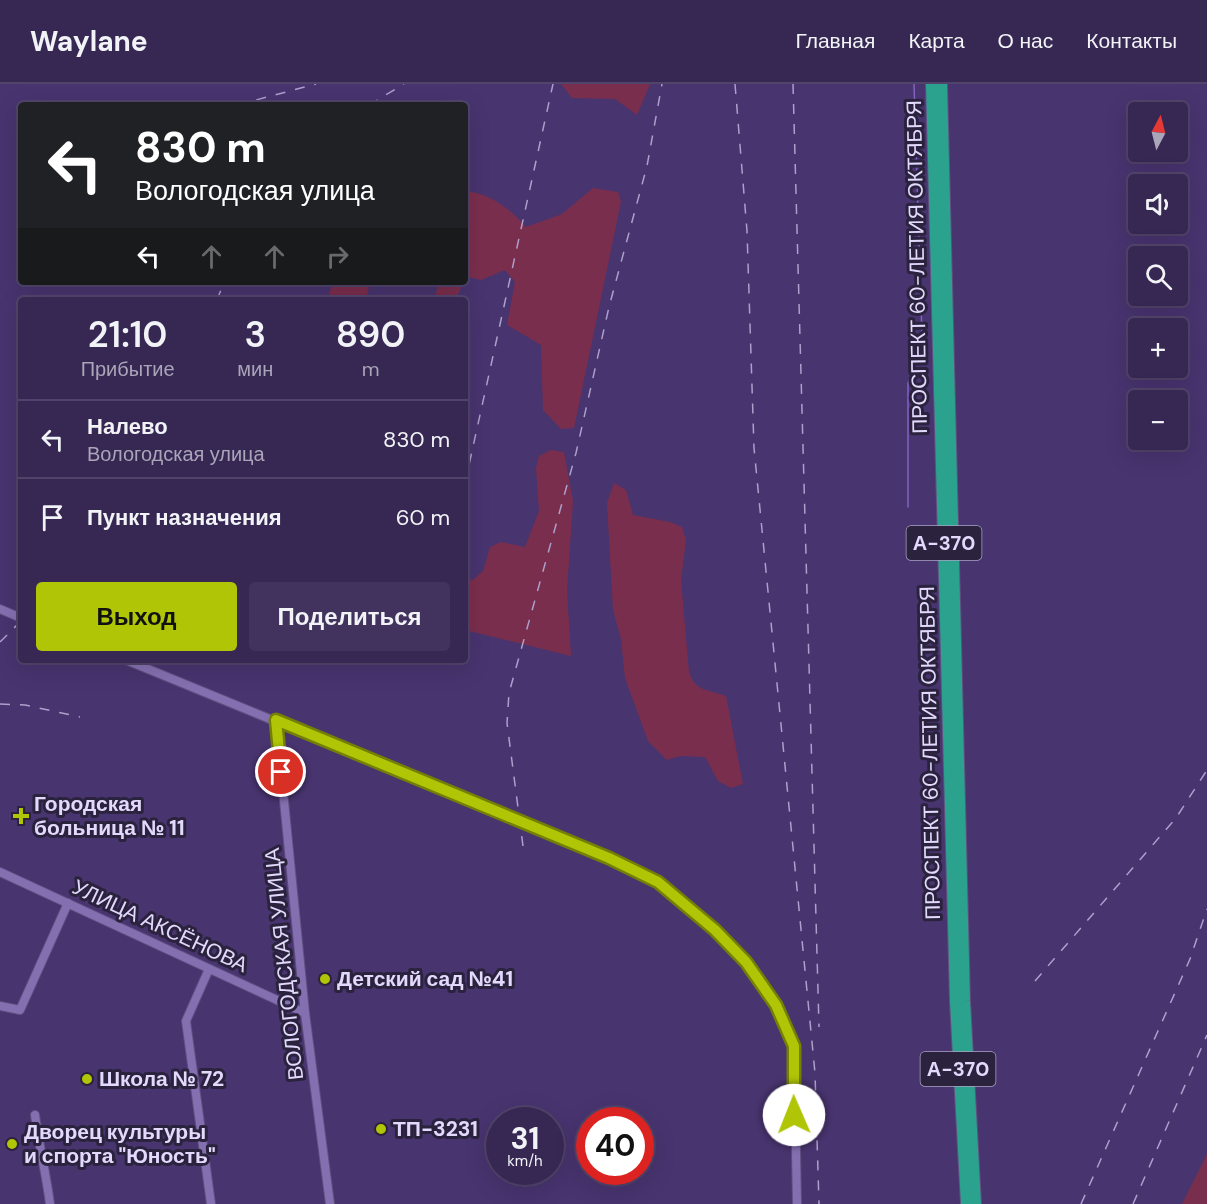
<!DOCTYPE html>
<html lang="ru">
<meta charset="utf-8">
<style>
:root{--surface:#362753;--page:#41335d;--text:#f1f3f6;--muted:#aaa5b8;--line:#50446a;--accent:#afc506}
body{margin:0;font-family:"DM Sans",sans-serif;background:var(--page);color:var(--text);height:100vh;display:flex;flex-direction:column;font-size:22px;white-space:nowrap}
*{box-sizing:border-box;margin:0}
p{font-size:20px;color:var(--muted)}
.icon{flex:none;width:33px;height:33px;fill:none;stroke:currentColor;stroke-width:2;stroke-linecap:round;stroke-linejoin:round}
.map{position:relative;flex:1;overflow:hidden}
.side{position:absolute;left:18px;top:213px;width:450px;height:366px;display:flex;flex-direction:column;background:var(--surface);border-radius:6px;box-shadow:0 6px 24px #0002,0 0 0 2px var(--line)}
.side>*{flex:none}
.hud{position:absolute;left:18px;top:18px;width:450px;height:183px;border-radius:6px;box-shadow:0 6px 24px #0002,0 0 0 2px var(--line);background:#202124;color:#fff;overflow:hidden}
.needle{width:39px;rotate:7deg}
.fabs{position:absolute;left:1128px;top:18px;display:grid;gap:12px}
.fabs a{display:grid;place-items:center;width:60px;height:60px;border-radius:6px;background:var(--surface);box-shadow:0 6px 24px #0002,0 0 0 2px var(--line);font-size:30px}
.speed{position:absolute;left:486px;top:1023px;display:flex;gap:12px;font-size:30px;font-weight:700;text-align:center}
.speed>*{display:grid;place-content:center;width:78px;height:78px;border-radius:50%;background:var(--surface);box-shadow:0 6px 24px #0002,0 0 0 2px var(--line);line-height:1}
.speed small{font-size:15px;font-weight:400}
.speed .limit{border:9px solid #d22;background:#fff;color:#111}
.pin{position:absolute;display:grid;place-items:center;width:51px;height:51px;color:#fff;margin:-26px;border:3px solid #fff;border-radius:50%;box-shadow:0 2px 6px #0007}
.me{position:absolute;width:66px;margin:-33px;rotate:359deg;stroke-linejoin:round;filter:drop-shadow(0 0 4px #0008)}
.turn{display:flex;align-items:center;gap:21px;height:126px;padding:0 18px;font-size:27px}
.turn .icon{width:78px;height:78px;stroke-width:2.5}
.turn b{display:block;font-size:42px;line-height:51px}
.lanes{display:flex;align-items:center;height:57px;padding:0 18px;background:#0003;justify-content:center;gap:30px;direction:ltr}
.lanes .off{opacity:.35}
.eta{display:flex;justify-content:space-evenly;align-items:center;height:102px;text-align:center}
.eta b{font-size:36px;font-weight:600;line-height:42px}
.primary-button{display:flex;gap:12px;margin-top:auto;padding:12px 18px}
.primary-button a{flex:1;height:69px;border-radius:6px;background:var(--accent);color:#111;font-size:24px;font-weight:600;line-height:69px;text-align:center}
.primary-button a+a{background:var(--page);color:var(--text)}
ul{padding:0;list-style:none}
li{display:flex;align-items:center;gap:18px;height:78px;padding:0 18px;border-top:2px solid var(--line)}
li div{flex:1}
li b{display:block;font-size:22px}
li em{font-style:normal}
header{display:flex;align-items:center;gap:36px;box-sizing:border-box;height:84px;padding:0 30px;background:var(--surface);border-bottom:2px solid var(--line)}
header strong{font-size:28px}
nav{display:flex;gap:33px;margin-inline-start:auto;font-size:21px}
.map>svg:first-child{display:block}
</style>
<header>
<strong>Waylane</strong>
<nav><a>Главная</a><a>Карта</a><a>О нас</a><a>Контакты</a></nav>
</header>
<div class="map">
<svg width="1207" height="1120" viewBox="0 0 1207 1120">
<rect width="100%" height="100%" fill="#48346f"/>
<path fill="#7a2e4d" d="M561,0H650L637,31L615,15L572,14Z
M593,104L618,108L621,118L574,344L561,345L543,326L541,261L507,241L515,198L505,186L481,196L469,193L465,197V107C490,109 510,125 526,143L562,130Z
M333,198H370L366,216H327Z
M440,198H464L455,216H433Z
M551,366L564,368L573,417L567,507L571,572L465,546V495L473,496L483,487L490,463L501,458L525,463L539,427L536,384L539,372Z
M614,399L626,406L633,431L670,438L682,443L686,456L681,496L689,588C695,608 708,605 726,612L743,700L731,704L718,697L705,673L680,672L667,676L648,657L625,594L621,555L613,526L607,419Z
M1207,1070V1120H1182Z"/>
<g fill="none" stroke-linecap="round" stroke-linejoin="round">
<path stroke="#8362c2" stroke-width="1.5" d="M908,423V299L921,262L922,252L914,0"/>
<g stroke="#614f81" stroke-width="10">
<path id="minor" d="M0,525L21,534
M126,576L609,774L658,798L715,846L746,878L776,921L794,962L797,1120
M276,636L305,929L330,1120
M0,788L305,929
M209,885L186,937L211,1120
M0,922L20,926L68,819
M35,1031C39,1062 46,1089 50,1120"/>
</g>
<g stroke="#614f81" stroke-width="14">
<path id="highway" d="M932,0L956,917L967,1120
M941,0L964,917L975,1120"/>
</g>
<use href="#minor" stroke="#8470b0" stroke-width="8"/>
<use href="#highway" stroke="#2ba28d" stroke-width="12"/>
<path stroke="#ada0cc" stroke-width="1.5" stroke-dasharray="10 10" stroke-linecap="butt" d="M735,0L747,147L754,364L815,989L819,1120
M793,0L819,943
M237,21L316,0
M369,21L404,0
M217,216L224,198
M465,399L553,0
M0,558L21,537
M0,620L25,621L80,633
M523,762L507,639L509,609L576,369L609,223L647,82L662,0
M1035,897L1176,734L1207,686
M1081,1120L1190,875L1207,825
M1133,1120L1207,951"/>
</g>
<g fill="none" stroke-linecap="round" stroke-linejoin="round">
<g stroke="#728004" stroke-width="15">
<path id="route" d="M281,688L276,636L609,774L658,798L715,846L746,878L776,921L794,962V1031"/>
</g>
<use href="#route" stroke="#afc506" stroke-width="10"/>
</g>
<g fill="#afc506" stroke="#2b233d" stroke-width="2">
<path d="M18 723h6v6h6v6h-6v6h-6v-6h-6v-6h6z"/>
<circle cx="325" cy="895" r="6"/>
<circle cx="87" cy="995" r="6"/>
<circle cx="381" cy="1045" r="6"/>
<circle cx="12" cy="1060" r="6"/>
</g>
<g text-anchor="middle" stroke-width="6" stroke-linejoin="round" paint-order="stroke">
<g fill="#2b233d" stroke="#aba2c3" stroke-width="1.5">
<rect x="906.5" y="442" width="75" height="34" rx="4.5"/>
<rect x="920.5" y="968" width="75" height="34" rx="4.5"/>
</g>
<g font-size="20" font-weight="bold" fill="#e2d9fd">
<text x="944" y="466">А-370</text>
<text x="958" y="992">А-370</text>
</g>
<g font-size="21" fill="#e2d9fd" stroke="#2b233d">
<text transform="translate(917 183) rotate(-91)" y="7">ПРОСПЕКТ 60-ЛЕТИЯ ОКТЯБРЯ</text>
<text transform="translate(930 669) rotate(-91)" y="7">ПРОСПЕКТ 60-ЛЕТИЯ ОКТЯБРЯ</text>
<text transform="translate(160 842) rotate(25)" y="7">УЛИЦА АКСЁНОВА</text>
<text transform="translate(284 880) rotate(-96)" y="7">ВОЛОГОДСКАЯ УЛИЦА</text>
</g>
<g font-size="21" font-weight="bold" fill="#e2d9fd" stroke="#2b233d" text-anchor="start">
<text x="34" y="727">Городская<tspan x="34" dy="24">больница № 11</tspan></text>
<text x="337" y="902">Детский сад №41</text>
<text x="99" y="1002">Школа № 72</text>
<text x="393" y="1052">ТП-3231</text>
<text x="24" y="1055">Дворец культуры<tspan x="24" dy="24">и спорта "Юность"</tspan></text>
</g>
</g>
</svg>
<div class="fabs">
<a><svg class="needle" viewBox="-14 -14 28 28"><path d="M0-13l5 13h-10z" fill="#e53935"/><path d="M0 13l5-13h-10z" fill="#aaa5b8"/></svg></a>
<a><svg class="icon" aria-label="sound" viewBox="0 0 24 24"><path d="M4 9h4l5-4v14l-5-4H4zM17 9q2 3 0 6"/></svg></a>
<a><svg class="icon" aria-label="search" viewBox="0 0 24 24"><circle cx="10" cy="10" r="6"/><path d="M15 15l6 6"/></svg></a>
<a>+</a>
<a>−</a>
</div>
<div class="speed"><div>31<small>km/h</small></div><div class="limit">40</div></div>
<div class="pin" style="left:281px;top:688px;background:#d93025"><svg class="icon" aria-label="arrive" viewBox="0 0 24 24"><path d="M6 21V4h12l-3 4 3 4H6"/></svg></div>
<svg class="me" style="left:794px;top:1031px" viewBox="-20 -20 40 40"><circle r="19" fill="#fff"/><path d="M0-13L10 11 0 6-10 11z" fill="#afc506"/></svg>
<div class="hud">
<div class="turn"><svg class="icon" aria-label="left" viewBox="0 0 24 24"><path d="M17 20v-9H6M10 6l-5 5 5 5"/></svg><div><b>830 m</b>Вологодская улица</div></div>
<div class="lanes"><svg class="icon" aria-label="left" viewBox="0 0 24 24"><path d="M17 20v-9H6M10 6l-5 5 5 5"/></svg><svg class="icon off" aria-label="ahead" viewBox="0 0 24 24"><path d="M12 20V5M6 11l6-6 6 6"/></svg><svg class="icon off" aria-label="ahead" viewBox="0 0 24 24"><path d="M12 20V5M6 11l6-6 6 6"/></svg><svg class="icon off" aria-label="right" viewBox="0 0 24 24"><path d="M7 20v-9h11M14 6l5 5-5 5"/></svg></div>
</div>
<section class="side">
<div class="eta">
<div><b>21:10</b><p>Прибытие</p></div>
<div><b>3</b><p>мин</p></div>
<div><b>890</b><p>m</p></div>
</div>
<ul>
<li><svg class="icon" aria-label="left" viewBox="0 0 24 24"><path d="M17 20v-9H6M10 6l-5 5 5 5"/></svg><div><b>Налево</b><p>Вологодская улица</p></div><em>830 m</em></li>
<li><svg class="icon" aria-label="arrive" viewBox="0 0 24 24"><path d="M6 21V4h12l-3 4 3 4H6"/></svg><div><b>Пункт назначения</b></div><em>60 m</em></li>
</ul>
<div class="primary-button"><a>Выход</a><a>Поделиться</a></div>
</section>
</div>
